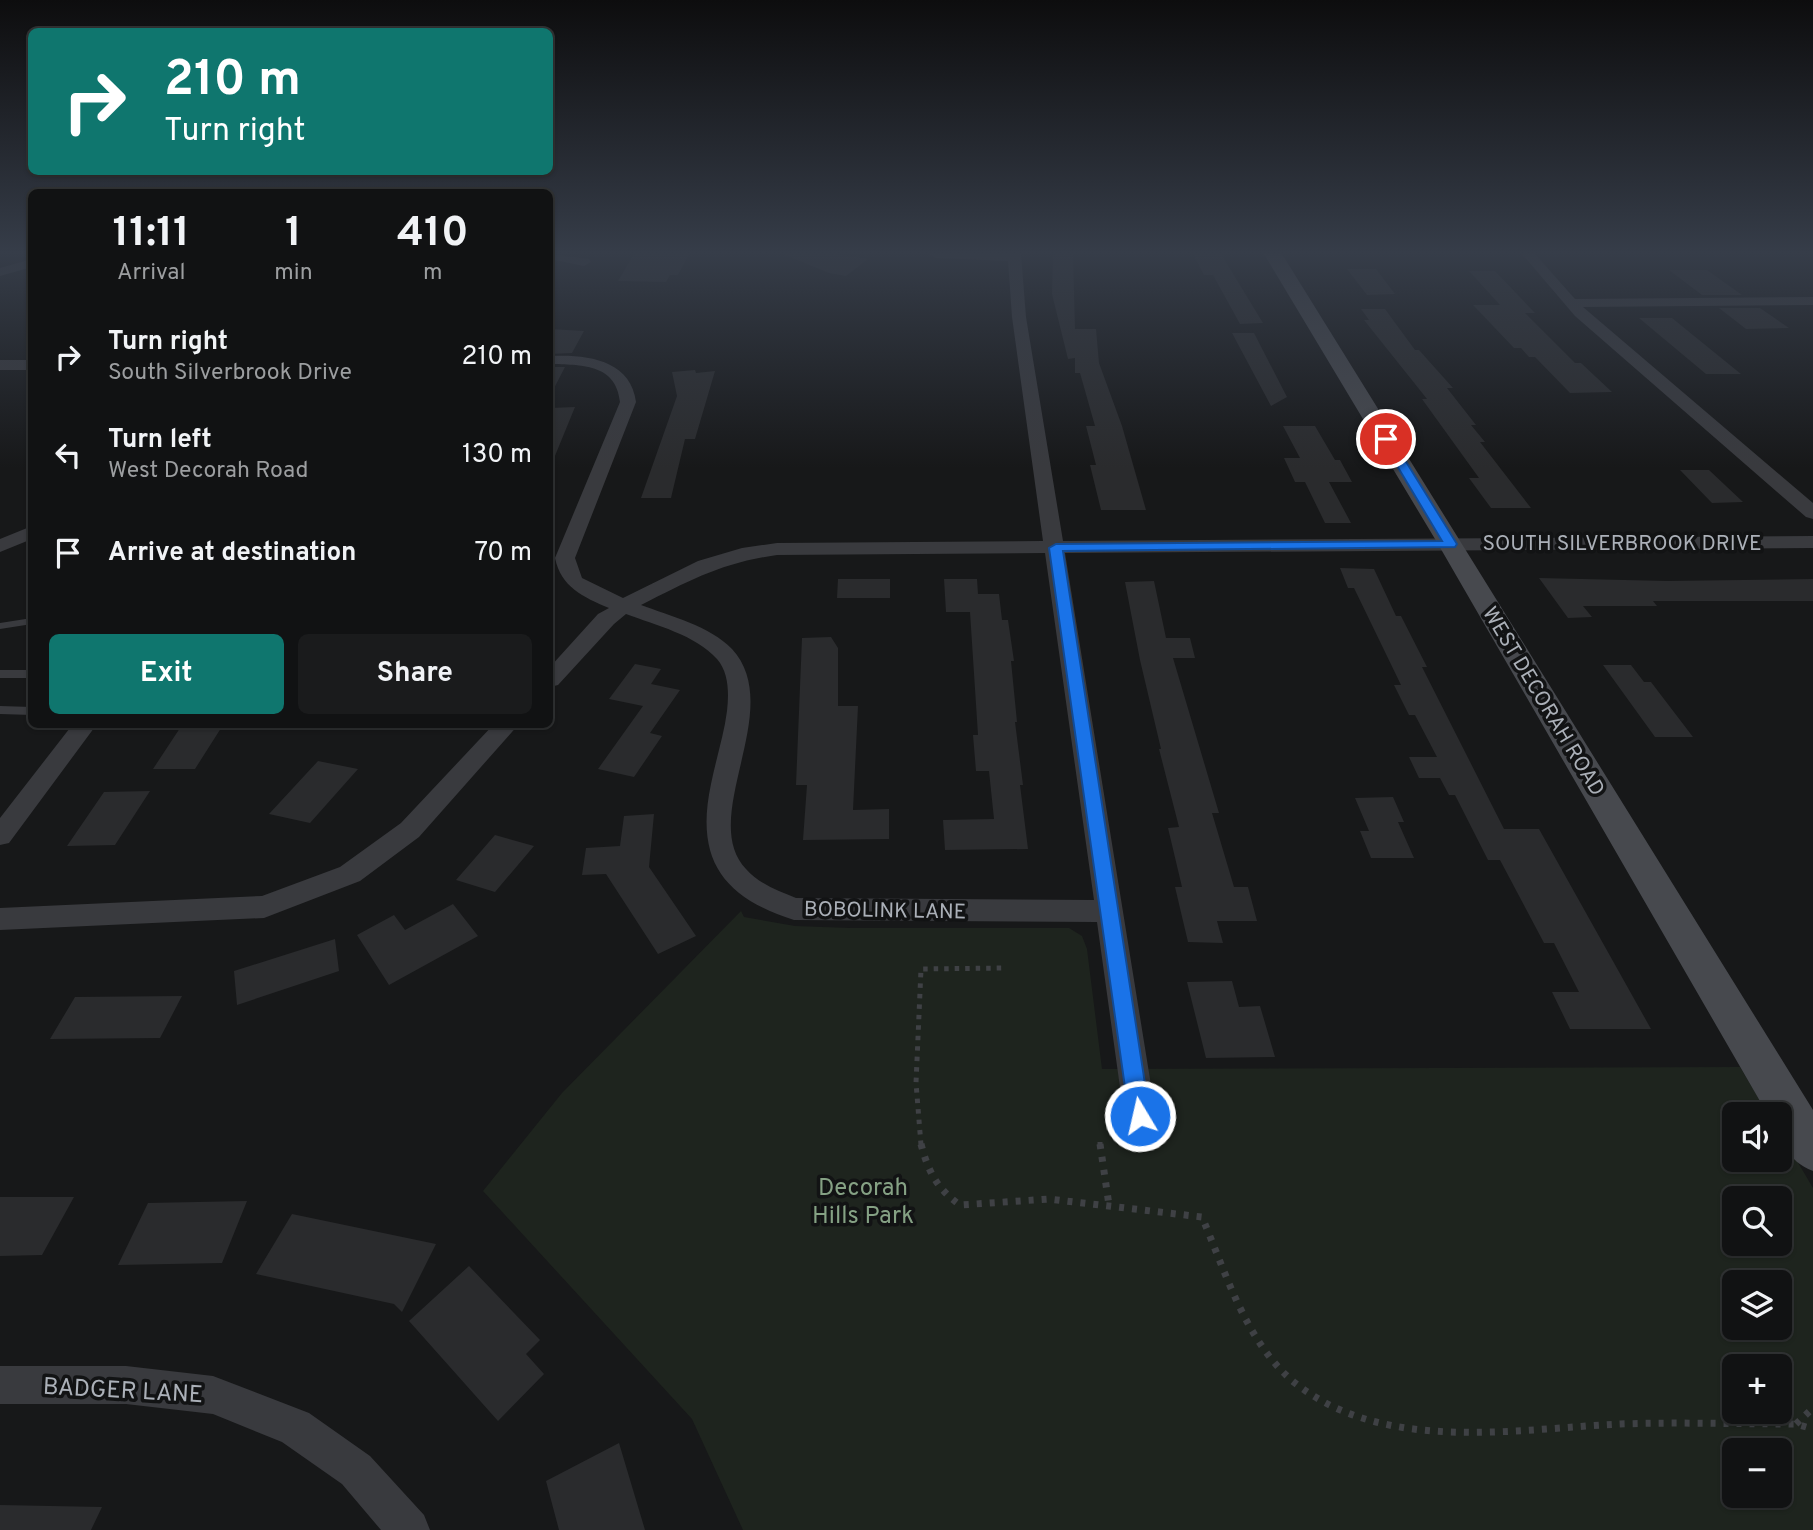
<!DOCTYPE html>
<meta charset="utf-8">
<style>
:root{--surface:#111213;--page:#1a1b1c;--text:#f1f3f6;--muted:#9c9ea0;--line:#303233;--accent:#0f766e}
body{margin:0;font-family:Overpass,sans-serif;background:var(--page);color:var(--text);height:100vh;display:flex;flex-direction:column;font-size:26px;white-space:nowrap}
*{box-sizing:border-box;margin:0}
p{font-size:23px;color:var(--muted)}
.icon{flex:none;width:38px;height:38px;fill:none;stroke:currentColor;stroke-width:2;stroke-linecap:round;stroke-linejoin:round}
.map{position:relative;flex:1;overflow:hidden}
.panel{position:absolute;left:28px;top:189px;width:525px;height:539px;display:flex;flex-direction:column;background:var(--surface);border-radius:10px;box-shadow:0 2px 5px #0004,0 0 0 2px var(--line)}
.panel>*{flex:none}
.top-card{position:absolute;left:28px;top:28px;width:525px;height:147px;border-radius:10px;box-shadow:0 2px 5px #0004,0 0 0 2px var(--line);background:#0f766e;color:#fff;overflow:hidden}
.tools{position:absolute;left:1722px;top:1102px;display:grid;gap:14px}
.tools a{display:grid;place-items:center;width:70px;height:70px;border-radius:10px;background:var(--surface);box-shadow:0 2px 5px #0004,0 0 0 2px var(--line);font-size:35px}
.pin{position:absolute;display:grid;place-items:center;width:60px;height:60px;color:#fff;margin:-30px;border:4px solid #fff;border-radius:50%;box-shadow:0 2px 7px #0007}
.me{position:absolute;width:77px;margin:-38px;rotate:351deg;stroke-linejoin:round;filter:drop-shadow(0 0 5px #0008)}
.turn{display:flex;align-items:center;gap:24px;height:147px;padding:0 21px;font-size:32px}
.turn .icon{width:91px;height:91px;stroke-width:2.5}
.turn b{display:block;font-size:49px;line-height:60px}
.eta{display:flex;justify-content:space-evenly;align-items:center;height:119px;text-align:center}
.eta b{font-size:42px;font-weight:700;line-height:49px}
.cta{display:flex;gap:14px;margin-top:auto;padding:14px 21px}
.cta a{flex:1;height:80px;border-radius:10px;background:var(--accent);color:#fff;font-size:28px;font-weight:700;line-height:80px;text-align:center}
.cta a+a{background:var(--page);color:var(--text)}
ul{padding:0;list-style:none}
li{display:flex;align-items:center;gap:21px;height:98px;padding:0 21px}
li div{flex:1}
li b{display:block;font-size:26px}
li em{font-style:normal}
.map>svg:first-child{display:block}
</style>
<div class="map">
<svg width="1813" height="1530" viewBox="0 0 1813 1530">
<rect width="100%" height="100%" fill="#171819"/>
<path fill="#1e241e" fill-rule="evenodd" d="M741,911L744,917L795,926L850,928H1069L1082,936L1087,949L1102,1069L1740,1067L1769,1115H1734V1160H1780V1132L1813,1188V1530H743L692,1419L483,1191L562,1093ZM1734,1199H1780V1244H1734ZM1734,1283H1780V1328H1734ZM1734,1367H1780V1412H1734ZM1734,1451H1780V1496H1734Z"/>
<path fill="#2a2b2d" d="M634,254H689L678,275H670L666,282L618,281Z
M783,254H837L868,259L846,276L829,273Z
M1053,254H1073L1075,329H1096L1099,363L1122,426L1146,510H1101L1090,465H1096L1086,426H1095L1080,373H1075V358L1068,359L1052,294Z
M1193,254H1221L1263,323L1240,324L1213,275H1204Z
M1347,269H1376L1395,294L1367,295Z
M1669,270H1707L1742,295H1702Z
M1469,271H1495L1535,313H1525L1575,363H1581L1612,392L1570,393L1535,357H1529L1521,348H1514L1473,305H1500Z
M1719,308H1760L1789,328L1746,329Z
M1361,309H1385L1415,350H1419L1453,388H1447L1476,425H1471L1485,442H1480L1531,508H1491L1469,478H1479L1422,399H1427L1364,320H1369Z
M1639,318H1672L1741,374H1706Z
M550,329L584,331L572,353L550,354Z
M1232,333H1254L1287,397L1271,406Z
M550,367H565L550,396V366Z
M695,370L696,373L715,371L695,439H685L671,498H641L677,396L672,372Z
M575,407L550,468V408Z
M1283,426H1315L1335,460H1340L1352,482H1329L1351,523H1325L1305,482H1295L1284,458H1300Z
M1680,470H1709L1743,502L1712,503Z
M1340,568L1374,569L1396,616H1401L1427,667H1422L1504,829H1539L1651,1029H1570L1552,992H1579L1554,943H1544L1500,860H1488L1455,795H1449L1440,778H1419L1409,757H1437L1415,715H1409L1394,685H1401L1354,588H1348Z
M1539,578L1667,581L1813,579V601H1653L1657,606H1583L1592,617L1568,618Z
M838,579H890V598H837Z
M944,579H977L978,594H999L1002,620H1008L1014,661H1011L1017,722H1015L1023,785H1020L1028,849L945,850L943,820L994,819L989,771H976L973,735H978L970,612H946Z
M1154,581L1166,638H1190L1195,658H1173L1219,813H1212L1234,887H1248L1257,921H1217L1223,943L1188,942L1175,887H1182L1168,828L1179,827L1159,749H1161L1140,660L1125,582Z
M831,637L838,648V706H858L853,810L889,809V839L803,840L807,785H796L802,638Z
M635,664L661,669L651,684L680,690L650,733L662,736L634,777L598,769L643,706L609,699Z
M1603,665H1631L1644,682H1651L1693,737H1655Z
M182,725H223L195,769H153Z
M318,761L358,769L310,823L269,814Z
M150,791L115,845L67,846L104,792Z
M1393,797L1404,822H1398L1414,858H1371L1360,831H1369L1355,798Z
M654,814L649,867L696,936L658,954L606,874L582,875L586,848L620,846L624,816Z
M495,835L534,846L495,892L456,880Z
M453,904L478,936L389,985L357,935L394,915L405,930Z
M335,939L339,971L237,1005L234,971Z
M1232,981L1239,1007L1260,1006L1275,1057L1206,1058L1187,982Z
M182,996L160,1038L50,1039L75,997Z
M0,1197H74L42,1255L0,1256Z
M247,1201L222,1263L118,1265L148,1203Z
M292,1214L436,1244L402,1312L394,1304L256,1274Z
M469,1266L540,1340L526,1354L544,1374L498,1421L409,1321Z
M619,1443L645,1530H559L546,1481Z
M0,1505L102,1507L91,1530H0Z"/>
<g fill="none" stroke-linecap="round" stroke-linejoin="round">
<path stroke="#3f4145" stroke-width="5" stroke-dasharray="4.5 6" stroke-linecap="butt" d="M1100,1142V1145
M921,1145L916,1083L921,969L1007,968"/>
<path stroke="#3f4145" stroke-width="7" stroke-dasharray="5 8" stroke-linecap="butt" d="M921,1144C928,1171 937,1189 960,1205L1049,1199L1202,1217C1226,1273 1246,1343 1295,1383C1385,1454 1514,1429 1620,1424C1679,1422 1737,1424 1796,1424L1813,1429
M1100,1144L1109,1205
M1796,1424L1813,1408"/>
<path fill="#393a3e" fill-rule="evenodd" d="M32,618V624L0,629V623Z
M0,670H32V678H0Z
M0,706L32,707V715L0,714Z"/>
<path fill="#393a3e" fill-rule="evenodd" d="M550,254L589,259L591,262L584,266L550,259Z
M929,254H1021L1026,317L1063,541L1813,536V548L1065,553L1156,1116L1151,1126L1140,1131L1129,1126L1124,1116L1097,922L794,920C722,897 695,859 711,784C716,759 724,735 727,711C729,693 729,673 717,659C696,635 655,625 626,614L614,624L558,685L550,687V667L598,614L609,608C583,597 561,587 555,558L620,402C616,363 580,365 550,364V356C585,354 631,359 636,402L575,558L582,578L623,598L698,561L742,548L777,543L1043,541L1012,317L1008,261L936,258ZM1045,553L1094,900L796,898C779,891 759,884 746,869C697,817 787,709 732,649C710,626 670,616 641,605C691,580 721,563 777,555Z
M1522,254H1535L1575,299L1813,297V305L1583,307L1813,503V519L1806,517L1575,316Z
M32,259V267L0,276V268Z
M0,360H32V370H0Z
M32,526V539L0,552V539Z
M73,724H97L9,843L0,845V818Z
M494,724H519L419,837L360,881L264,918L0,930V908L262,896L340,867L401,823Z
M0,1366H126L213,1376L309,1413L370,1456L424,1515L430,1530H381L342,1484L282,1442L213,1414L126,1404H0Z"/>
<path fill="#47494e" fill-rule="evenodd" d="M1264,254H1282L1813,1110V1171C1787,1161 1780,1141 1780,1115H1768L1438,544Z"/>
</g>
<linearGradient id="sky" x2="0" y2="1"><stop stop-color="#0d0d0e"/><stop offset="0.54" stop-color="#363d49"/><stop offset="1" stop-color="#363d49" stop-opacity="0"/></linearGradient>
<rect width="1813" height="468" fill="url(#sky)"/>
<path fill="#1a73e8" stroke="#114b97" stroke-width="2" d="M1386,436L1392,439L1457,544L1455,547L1063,551L1150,1116L1147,1123L1140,1125L1132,1123L1129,1116L1049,548L1056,544L1442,541L1381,439Z"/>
<g text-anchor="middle" stroke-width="7" stroke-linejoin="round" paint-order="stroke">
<g font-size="21" fill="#abb0b8" stroke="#121314">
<text x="1622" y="550">SOUTH SILVERBROOK DRIVE</text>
<text transform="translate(1544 701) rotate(59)" y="7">WEST DECORAH ROAD</text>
<text transform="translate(885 910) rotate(1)" y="7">BOBOLINK LANE</text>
</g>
<g font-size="24" fill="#85a184" stroke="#121314">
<text x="863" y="1195">Decorah<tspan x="863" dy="28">Hills Park</tspan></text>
</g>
<g font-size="24" fill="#abb0b8" stroke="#121314">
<text transform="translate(123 1390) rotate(3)" y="8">BADGER LANE</text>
</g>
</g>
</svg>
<div class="tools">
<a><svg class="icon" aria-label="sound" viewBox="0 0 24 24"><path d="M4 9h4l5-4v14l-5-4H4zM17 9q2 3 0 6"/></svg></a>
<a><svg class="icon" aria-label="search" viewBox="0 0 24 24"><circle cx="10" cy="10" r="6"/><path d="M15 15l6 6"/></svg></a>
<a><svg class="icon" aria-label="layers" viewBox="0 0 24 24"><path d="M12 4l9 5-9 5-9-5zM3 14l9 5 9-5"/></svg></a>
<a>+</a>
<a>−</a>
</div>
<div class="pin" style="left:1386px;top:439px;background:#d93025"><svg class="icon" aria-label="arrive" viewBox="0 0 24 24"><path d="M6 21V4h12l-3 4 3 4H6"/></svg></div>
<svg class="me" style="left:1140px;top:1116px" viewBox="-20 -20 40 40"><circle r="17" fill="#1a73e8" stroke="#fff" stroke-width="3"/><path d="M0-11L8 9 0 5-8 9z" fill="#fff"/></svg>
<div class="top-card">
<div class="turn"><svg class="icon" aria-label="right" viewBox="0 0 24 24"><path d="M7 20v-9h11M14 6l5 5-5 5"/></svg><div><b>210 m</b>Turn right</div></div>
</div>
<section class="panel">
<div class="eta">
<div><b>11:11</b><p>Arrival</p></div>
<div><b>1</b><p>min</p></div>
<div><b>410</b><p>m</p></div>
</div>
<ul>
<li><svg class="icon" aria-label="right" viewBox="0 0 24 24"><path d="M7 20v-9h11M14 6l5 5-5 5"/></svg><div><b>Turn right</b><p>South Silverbrook Drive</p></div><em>210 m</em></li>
<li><svg class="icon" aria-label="left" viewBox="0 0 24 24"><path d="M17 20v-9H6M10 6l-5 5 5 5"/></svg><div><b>Turn left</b><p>West Decorah Road</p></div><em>130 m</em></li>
<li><svg class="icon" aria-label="arrive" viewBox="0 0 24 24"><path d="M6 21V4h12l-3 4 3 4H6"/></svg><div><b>Arrive at destination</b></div><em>70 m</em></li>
</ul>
<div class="cta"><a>Exit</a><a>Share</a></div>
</section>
</div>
